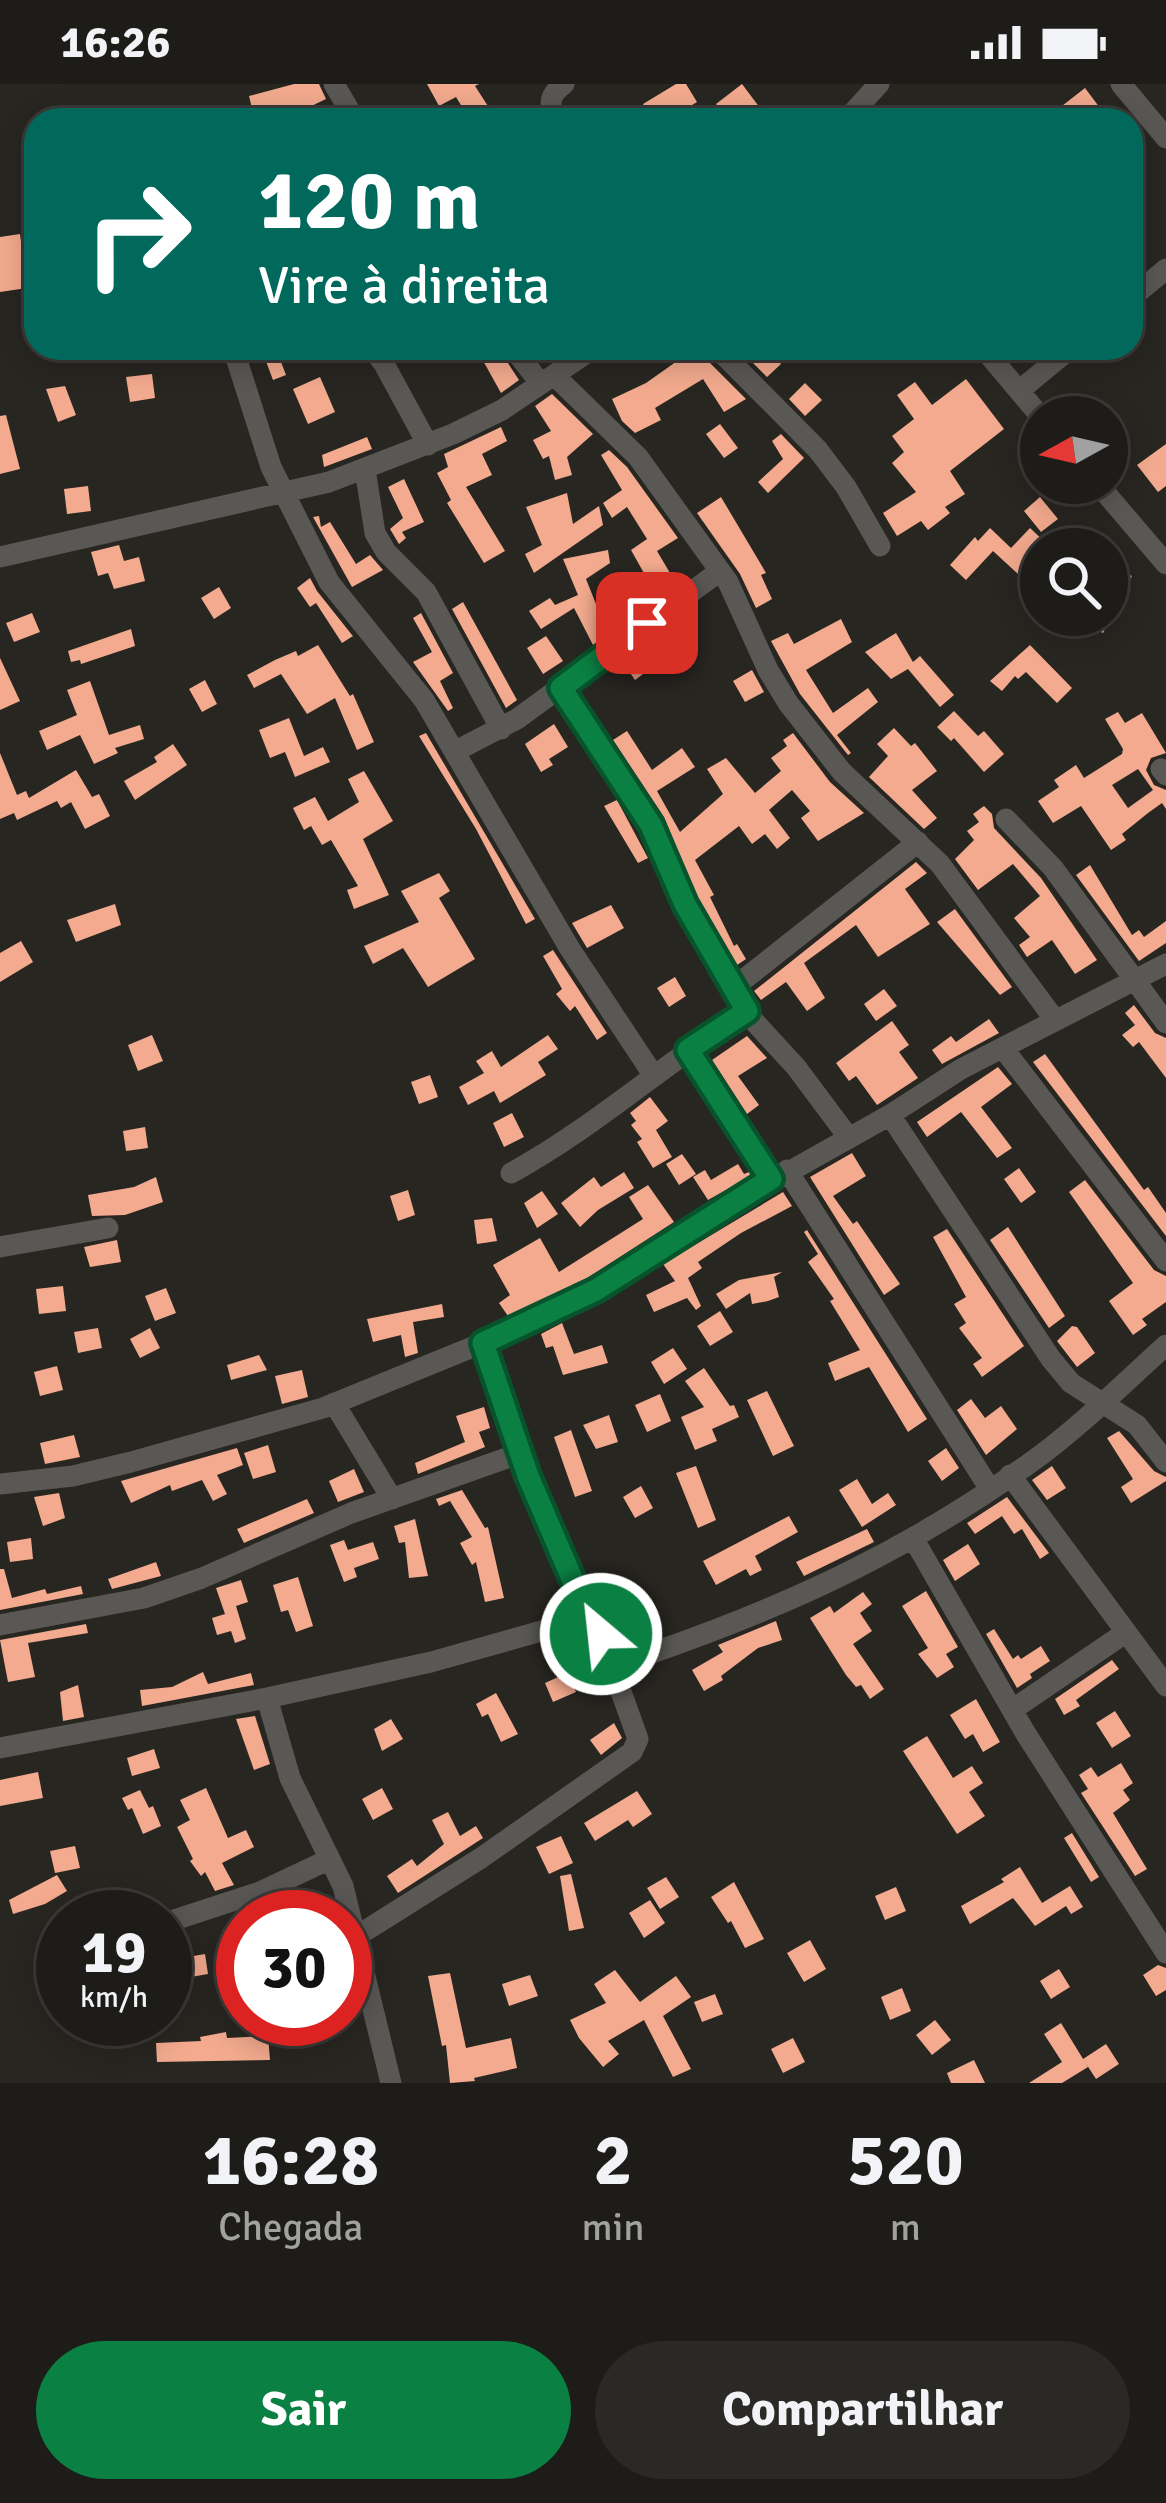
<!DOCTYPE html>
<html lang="pt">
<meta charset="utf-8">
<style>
:root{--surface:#1e1c19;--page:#2b2926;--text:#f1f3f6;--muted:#a1a1a2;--line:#3c3a38;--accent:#0b8043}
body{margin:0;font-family:Signika,sans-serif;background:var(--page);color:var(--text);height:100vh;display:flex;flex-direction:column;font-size:45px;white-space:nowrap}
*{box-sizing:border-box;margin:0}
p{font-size:39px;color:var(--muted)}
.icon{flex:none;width:66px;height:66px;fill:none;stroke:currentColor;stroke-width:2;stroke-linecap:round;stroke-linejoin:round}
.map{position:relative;height:1999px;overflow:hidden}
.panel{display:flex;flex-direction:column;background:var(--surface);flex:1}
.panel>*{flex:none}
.top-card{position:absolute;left:24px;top:24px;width:1119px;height:252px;border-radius:36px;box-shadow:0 6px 30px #0003,0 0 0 3px var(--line);background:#00695c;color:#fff;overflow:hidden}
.needle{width:78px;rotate:262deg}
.buttons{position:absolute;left:1020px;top:312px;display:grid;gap:24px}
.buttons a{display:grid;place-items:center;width:108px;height:108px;border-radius:50%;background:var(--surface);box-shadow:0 6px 30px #0003,0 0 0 3px var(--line);font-size:60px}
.speed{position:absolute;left:36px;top:1806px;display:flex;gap:24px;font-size:60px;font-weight:700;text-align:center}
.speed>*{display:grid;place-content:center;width:156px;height:156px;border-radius:50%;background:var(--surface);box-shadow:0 6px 30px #0003,0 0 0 3px var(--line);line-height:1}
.speed small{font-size:30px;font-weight:400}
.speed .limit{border:18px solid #d22;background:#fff;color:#111}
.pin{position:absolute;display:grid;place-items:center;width:102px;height:102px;color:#fff;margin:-51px;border-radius:24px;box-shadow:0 6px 18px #0006}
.me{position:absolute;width:132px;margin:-66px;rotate:332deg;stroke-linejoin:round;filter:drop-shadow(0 0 9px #0008)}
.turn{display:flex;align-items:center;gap:42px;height:252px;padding:0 36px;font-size:54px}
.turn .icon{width:156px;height:156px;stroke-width:2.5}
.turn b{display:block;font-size:84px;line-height:102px}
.eta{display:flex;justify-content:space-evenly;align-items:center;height:204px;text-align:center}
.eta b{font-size:72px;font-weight:700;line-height:84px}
.primary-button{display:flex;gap:24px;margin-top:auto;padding:24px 36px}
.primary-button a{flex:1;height:138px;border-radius:72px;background:var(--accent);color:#fff;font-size:48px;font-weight:700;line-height:138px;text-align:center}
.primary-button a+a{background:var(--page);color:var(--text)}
.status{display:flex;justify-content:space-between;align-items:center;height:84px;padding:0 60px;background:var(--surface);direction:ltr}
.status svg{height:33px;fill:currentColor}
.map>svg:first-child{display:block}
</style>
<div class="status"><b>16:26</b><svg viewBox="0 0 49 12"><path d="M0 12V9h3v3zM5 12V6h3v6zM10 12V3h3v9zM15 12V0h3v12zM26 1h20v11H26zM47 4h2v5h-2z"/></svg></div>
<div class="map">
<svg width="1166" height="1999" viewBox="0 0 1166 1999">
<rect width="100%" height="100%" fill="#282621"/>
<path fill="#f3aa8e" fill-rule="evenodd" d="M294,0H319L326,15L301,27L298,21L254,33L249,12Z
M427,0H479L475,2L497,36H470L456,13L439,22Z
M676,0H686L697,18L668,36H653L643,20Z
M742,0L769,36H729L716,20Z
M1085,4L1100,24L1085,36H1044Z
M20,150L27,204L0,208V153Z
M261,264H315V266L281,278L286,291L273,296Z
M476,264H498L519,296L501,309Z
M670,264H702L706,275L746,315L724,328L703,295L655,324L661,336L635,349L622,337L612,315L646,299L680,275Z
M738,264H765L781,280L767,293Z
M152,290L155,314L130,318L126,293Z
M320,293L335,328L308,340L293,305Z
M966,295L1004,345L950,387L965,410L945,423L950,429L928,446L921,437L897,452L883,429L916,408L892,379L904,368L892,352L914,335L897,311L915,298L932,321Z
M805,299L822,316L805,332L789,315Z
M65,302L76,331L58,338L46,305Z
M552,310L593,350L567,373L572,391L555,396L549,372L543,375L533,356L551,347L535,322Z
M6,331L20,385L0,390V332Z
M720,340L738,364L724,374L706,350Z
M501,343L507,357L482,370L492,391L466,403L505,467L484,479L447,419L451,416L437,389L448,383L444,370Z
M781,350L804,374L768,409L758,398L783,375L772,357Z
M367,353L372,365L324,383L322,371Z
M1166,360V402L1158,408L1137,381Z
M609,366L627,383L678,454L657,467L670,489L650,500L631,466L647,455L627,423L612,434L603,419L622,406L601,371Z
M404,395L424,438L402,448L406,454L399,460L390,445L403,434L388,403Z
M88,402L91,427L67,430L64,405Z
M567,409L573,440L599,422L603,441L534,489L525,470L542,461L526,423Z
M721,413L766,489L761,491L772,515L756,524L740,490L697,429Z
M1040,413L1058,435L1041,448L1024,427Z
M319,432L321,443L330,438L356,480L370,471L383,486L352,503L313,433Z
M990,444L1011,464L1030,444L1046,459L1018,490L993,467L966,496L950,481L975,453L978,457Z
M119,461L124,477L139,473L145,497L114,505L108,489L98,492L91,468Z
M608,466L610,479L586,495L608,550L593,561L574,524L541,545L529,527L550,514L555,521L578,511L563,475Z
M1107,479L1132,492L1103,549L1068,531H1107Z
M310,494L317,507L356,556L353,552L342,559L316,519L310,523L297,504Z
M219,503L231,524L214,535L201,514Z
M463,518L517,616L506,624L452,525Z
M32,529L40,548L14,558L6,539Z
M421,529L453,589L440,597L453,624L448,627L413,578L432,568L413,534Z
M841,535L852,558L806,586L833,629L868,604L878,618L837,651L851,669L848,671L800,610L771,557L788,549L794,560Z
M131,545L135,562L81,580L80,576L71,578L68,567Z
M896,549L913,578L920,572L954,611L940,623L908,585L891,595L865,568Z
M546,552L563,577L543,590L527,564Z
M318,561L350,612L353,610L374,658L357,666L335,614L307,630L281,590L254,604L247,591L275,576L296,567L298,572Z
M644,561L658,579L635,596L622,577Z
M1030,561L1072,604L1057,619L1026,588L1018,595L1015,592L1002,607L990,597Z
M0,574L20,617L0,626Z
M752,586L764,608L745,618L733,597Z
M205,596L217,620L202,628L189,605Z
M90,597L109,651L140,641L144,655L115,664L118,669L94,680L80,651L47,666L39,647L77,631L67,606Z
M954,627L978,652L984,647L1004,670L984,688L954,654L951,657L937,643Z
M1118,628L1125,639L1142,629L1166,669L1151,674L1146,686L1154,701L1166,706V725L1162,719L1148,729L1122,750L1126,756L1111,766L1081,722L1053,739L1038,717L1059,703L1054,696L1076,681L1084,694L1122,670L1123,665L1105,635ZM1138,685L1153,706L1128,724L1112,701Z
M289,634L304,672L323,663L330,678L295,693L285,668L270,674L259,646Z
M554,640L568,663L549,675L553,681L541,688L525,660Z
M894,644L911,662L915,659L937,687L912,706L937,734L924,745L869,693L888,672L877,660Z
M627,647L652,686L682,664L695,683L657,707L680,748L723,710L707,685L726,674L755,709L781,687L771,674L787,662L783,656L793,649L830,698L864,729L818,757L801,734L810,727L792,706L769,726L790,754L777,765L765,750L752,760L739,742L695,776L714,811L710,813L734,862L737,860L746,875L737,881L697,813L664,733L613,656Z
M426,649L535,835L526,840L476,745L419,652Z
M173,660L187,681L135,716L124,697L157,678L154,673Z
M0,669L17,711L26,707L29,714L76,686L92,713L99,710L110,732L85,745L71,718L61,724L57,717L17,736L14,729L0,735Z
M364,687L393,737L363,755L389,811L354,825L347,806L358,802L331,756L322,761L311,742L304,746L293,724L315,713L328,737L359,718L348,695Z
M617,716L648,774L638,779L604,722Z
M984,722L992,730L994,744L1041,794L1097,876L1075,890L1052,856L1027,873L1019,861L1030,853L1014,834L1040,812L1013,780L978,806L955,775L974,756L967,747L979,738L973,730Z
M916,778L927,789L905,805L930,840L878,873L856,841L804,879L825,914L807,927L786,898L761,916L754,907Z
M1090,781L1132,851L1139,846L1144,853L1166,837V859L1139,877L1076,791Z
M439,789L450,807L439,814L475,875L428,903L403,864L373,880L364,862L419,838L401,807Z
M115,820L121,841L76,858L67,836Z
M611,821L624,844L587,864L572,839Z
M955,825L1012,903L1000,911L937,838Z
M21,857L33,878L0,898V869Z
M553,866L607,949L597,956L575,922L570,927L556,910L562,905L543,872Z
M675,893L686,912L669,923L657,904Z
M884,905L897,922L876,937L864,920Z
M1134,921L1155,949L1166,954V994L1139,958L1133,963L1122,951L1135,941L1125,929Z
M989,935L999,949L942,980L932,966L951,952L956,958Z
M892,937L909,961L899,968L918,994L877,1021L856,992L849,997L836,979Z
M152,951L163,977L138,987L128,961Z
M548,951L558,965L538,978L546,991L500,1019L494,1007L468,1021L459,1003L484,989L476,977L492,967L501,983Z
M747,952L767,974L738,992L759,1021L747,1030L712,976Z
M1045,970L1144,1106L1148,1103L1166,1129V1152L1033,978Z
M998,983L1012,1000L981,1023L1012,1064L997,1074L961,1028L927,1053L917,1038Z
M430,991L438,1013L419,1020L411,998Z
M650,1013L668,1037L656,1046L672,1073L653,1084L637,1058L642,1055L631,1041L636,1037L630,1029Z
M512,1029L524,1053L504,1063L493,1039Z
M145,1043L148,1064L126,1067L123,1047Z
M852,1069L866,1092L833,1112L853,1140L857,1137L900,1200L884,1211L810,1093Z
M682,1070L696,1090L679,1101L666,1080Z
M738,1080L744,1090L749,1088L751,1092L708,1116L693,1093L705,1086L711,1096Z
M1019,1084L1036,1108L1021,1119L1004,1095Z
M624,1088L634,1104L598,1126L580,1143L561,1119L594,1093L601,1103Z
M156,1093L163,1118L125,1131L92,1132L88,1111L134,1103Z
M1085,1096L1154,1186L1166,1192V1218L1142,1235L1147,1241L1133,1251L1109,1217L1133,1199L1069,1108Z
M648,1101L674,1138L589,1193L508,1232L499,1219L510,1211L493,1181L540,1154L559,1188L643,1135L629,1113Z
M408,1106L415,1131L398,1137L390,1112Z
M542,1107L558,1130L537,1144L524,1119Z
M783,1108L792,1122L741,1149L698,1178L702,1184L688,1194L701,1222L696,1226L687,1214L654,1228L646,1211L675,1197L663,1180Z
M492,1134L497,1157L477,1160L474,1136Z
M1008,1143L1065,1232L1049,1244L990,1156Z
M947,1145L1024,1262L982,1293L973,1280L982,1274L959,1244L966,1239L954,1220L966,1213L933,1153Z
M807,1146L927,1335L908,1348L869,1283L835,1297L828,1279L860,1266L830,1217L834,1215L808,1178L818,1170L804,1148Z
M117,1156L121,1178L90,1183L84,1163Z
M782,1188L774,1193L779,1213L768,1217L752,1220L750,1209L726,1225L716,1210L739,1196Z
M63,1202L66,1227L39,1230L36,1205Z
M166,1204L176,1229L155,1237L145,1212Z
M442,1220L444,1233L413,1238L418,1269L405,1273L401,1251L373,1258L367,1235Z
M720,1227L733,1248L710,1262L697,1242Z
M562,1239L574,1270L602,1261L608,1279L563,1291L553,1262L546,1264L541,1250Z
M1072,1242L1077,1243L1095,1269L1077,1283L1057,1257Z
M98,1244L102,1264L78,1269L74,1248Z
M150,1244L160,1264L140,1274L130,1255Z
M673,1264L687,1285L664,1300L651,1278Z
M259,1271L267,1286L231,1296L227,1281Z
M57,1282L63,1306L40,1312L34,1288Z
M704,1284L730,1322L734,1321L739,1333L712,1345L717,1357L695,1366L681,1333L704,1323L685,1297Z
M302,1286L308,1313L282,1320L275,1292Z
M767,1307L794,1362L773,1372L747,1316Z
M660,1310L671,1337L647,1348L635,1321Z
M971,1315L985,1334L1001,1322L1017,1345L986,1371L957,1326Z
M484,1323L490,1344L479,1348L485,1363L418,1390L415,1379L465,1358L456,1332Z
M609,1331L618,1358L596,1365L583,1341Z
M571,1346L592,1407L575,1413L554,1353Z
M1119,1347L1154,1387L1166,1393V1397L1131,1419L1121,1403L1133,1395L1107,1354Z
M74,1351L80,1373L45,1380L40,1359Z
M268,1361L276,1388L253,1395L244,1369Z
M237,1364L243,1381L217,1391L227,1410L213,1417L202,1396L172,1407L170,1401L131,1419L121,1397Z
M946,1364L959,1384L942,1397L928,1377Z
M696,1382L716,1436L698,1444L676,1389Z
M1052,1382L1066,1404L1047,1416L1032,1396Z
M354,1385L364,1408L338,1418L329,1397Z
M857,1395L872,1420L888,1409L896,1421L862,1443L839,1406Z
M641,1402L653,1424L635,1434L623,1413Z
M462,1406L485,1444L488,1443L504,1514L485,1518L476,1478L472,1481L460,1459L472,1453L450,1417L439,1422L436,1415Z
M59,1409L65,1434L43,1442L34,1413Z
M1007,1413L1049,1469L1040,1475L1022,1445L1014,1450L1002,1432L975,1450L967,1439Z
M307,1415L314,1429L244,1459L237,1445Z
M789,1432L798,1448L755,1472L762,1486L750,1492L746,1485L716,1501L703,1477Z
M415,1435L428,1492L409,1494L405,1458L399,1459L394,1442Z
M867,1445L874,1458L804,1492L796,1478Z
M31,1454L33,1475L10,1478L7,1458Z
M344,1456L348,1466L373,1458L379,1475L354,1484L357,1493L344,1498L330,1461Z
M968,1460L980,1480L955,1497L943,1476Z
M156,1478L161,1492L112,1505L108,1495Z
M0,1485H4L12,1514L45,1505L47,1510L81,1502L83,1510L0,1526Z
M298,1493L313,1542L296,1548L288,1526L281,1528L273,1501Z
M241,1496L248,1518L236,1522L246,1555L235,1559L231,1547L217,1551L212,1534L225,1530L216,1504Z
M926,1507L958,1563L946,1570L954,1583L937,1594L918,1570L928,1564L902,1522Z
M863,1508L872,1520L860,1529L872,1547L853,1560L884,1605L870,1615L861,1601L856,1603L846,1591L810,1534L830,1522L834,1529Z
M776,1537L782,1556L758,1564L721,1592L723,1596L704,1607L692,1586L723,1568L718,1561Z
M86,1540L88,1549L28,1559L35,1593L8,1598L0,1556Z
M994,1545L1013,1575L1018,1571L1021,1575L1041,1562L1050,1577L1030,1590L1032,1594L1017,1604L986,1550Z
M1112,1576L1119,1585L1076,1616L1080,1622L1064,1631L1055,1615Z
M203,1588L208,1600L251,1589L254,1601L142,1622L140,1606L172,1603Z
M567,1589L576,1608L553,1618L545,1599Z
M78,1601L84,1633L63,1637L60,1608Z
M496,1609L518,1650L501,1658L488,1630L482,1633L476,1620Z
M976,1615L1000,1658L983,1668L973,1650L965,1655L950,1631Z
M1115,1627L1131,1652L1112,1664L1096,1639Z
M255,1632L270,1680L254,1686L236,1635Z
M391,1635L403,1655L382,1667L374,1645Z
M614,1639L622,1654L601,1671L590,1656Z
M927,1652L953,1694L972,1682L983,1699L969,1708L985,1732L957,1750L903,1667Z
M154,1665L160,1684L132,1692L127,1674Z
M1121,1679L1133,1699L1123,1706L1130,1716L1113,1729L1147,1785L1135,1792L1081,1709L1088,1705L1079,1691L1091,1683L1098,1693Z
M38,1688L43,1714L0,1722V1696Z
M206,1704L228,1754L246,1746L254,1763L222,1779L234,1801L215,1807L205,1788L201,1792L190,1777L193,1775L177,1743L190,1736L180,1716Z
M382,1704L393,1725L373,1736L362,1715Z
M140,1706L149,1724L153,1722L161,1742L143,1750L132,1724L128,1726L122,1714Z
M637,1707L652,1730L633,1743L628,1736L595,1757L584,1739Z
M448,1728L460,1752L476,1742L483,1754L398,1809L387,1792L412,1775L417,1782L444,1760L432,1736Z
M1072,1749L1099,1793L1091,1798L1064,1754Z
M561,1752L573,1779L549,1790L536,1763Z
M75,1762L80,1784L55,1789L50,1767Z
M1020,1783L1042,1819L1070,1802L1083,1823L1071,1830L1066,1822L1035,1842L1013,1814L970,1840L961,1822L1004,1798L1001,1795Z
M571,1790L584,1844L569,1847L560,1792Z
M57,1791L67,1807L45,1820L13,1830L9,1816Z
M666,1793L679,1813L660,1825L647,1804Z
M734,1798L764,1855L745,1864L731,1837L728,1839L711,1813Z
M896,1803L906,1827L885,1836L875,1812Z
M650,1816L665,1839L644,1854L629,1829Z
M810,1856L826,1885L804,1898L787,1869Z
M205,1870L208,1890L185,1894L182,1874Z
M1158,1881L1166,1884V1906L1156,1912L1143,1891Z
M1059,1885L1070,1903L1051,1915L1040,1897Z
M615,1886L640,1918L676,1892L691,1913L663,1932L691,1985L673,1993L644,1936L608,1957L619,1970L603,1983L579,1954L570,1936L606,1919L594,1900Z
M450,1889L466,1964L511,1954L517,1984L474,1994L475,1997L450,1999L446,1961L442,1962L428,1892Z
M530,1891L538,1912L509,1922L502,1900Z
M902,1904L911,1927L890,1936L881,1913Z
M715,1910L723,1930L702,1938L694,1918Z
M935,1936L951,1956L932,1971L916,1951Z
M1061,1939L1088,1983L1062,1999H1029L1062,1978L1044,1950Z
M226,1948L227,1954L268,1952L270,1976L157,1978L156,1959L201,1957L200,1953Z
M793,1954L805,1978L783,1989L771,1965Z
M1106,1960L1119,1980L1096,1995L1083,1975Z
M974,1976L985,1999H951L947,1989Z"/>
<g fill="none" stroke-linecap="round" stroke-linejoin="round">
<path stroke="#595855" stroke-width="21" d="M334,0L355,36
M1121,0L1166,54
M554,36C549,19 549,11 564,0
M846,36L879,0
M1131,214L1166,185
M233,264L271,383L329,498L424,616L570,865L654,992
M372,264L384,280L428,361
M513,264L541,300
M717,264L818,366L846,403L880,462
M983,264L1041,333
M554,291L638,373L728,498L768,586L788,619L842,688L940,780L1055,936
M1019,307L1071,264
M365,385L375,449L386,468L426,508L501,645
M1097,399L1166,480
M0,473L329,398L453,350L502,326L594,264
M561,604L651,741L684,820L751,934L796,983L849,1054
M456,667L517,635L720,487
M1161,685L1166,691
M1006,735L1053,784L1166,939
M733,904L918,758
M1003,964L1166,1177
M688,966L771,1095
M890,1031L1051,1275L1071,1299L1137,1341L1166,1378
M787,1086L990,1405
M511,1089C595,1043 666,978 747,927
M0,1163L108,1144
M483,1259L528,1392L588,1534L616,1562L632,1570L646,1571C792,1521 915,1463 1041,1371C1085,1338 1125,1298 1166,1261
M334,1319L392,1415
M1010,1391L1166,1602
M0,1400L73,1392L131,1378L323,1324L512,1247L596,1206L705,1135L890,1031L961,985L1166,880
M913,1454L1026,1650L1166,1869
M0,1541L144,1514L202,1494L351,1429L521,1369
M267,1614L290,1694L343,1802L391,1999
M1012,1626L1125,1549
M0,1664L267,1614L431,1578L588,1534
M165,1839L260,1808L330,1775
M357,1852L481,1774L632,1668L638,1655L619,1602L632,1570"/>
</g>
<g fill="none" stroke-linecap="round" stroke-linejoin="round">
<g stroke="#07532c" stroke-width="30">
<path id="route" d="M601,1550L589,1534L528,1392L483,1259L596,1206L771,1095L688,966L747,927L685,820L651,741L561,604L647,539"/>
</g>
<use href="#route" stroke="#0b8043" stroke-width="21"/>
</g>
</svg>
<div class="buttons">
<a><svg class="needle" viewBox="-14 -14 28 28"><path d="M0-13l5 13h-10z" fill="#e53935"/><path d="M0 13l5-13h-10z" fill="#a1a1a2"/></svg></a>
<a><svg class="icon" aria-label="search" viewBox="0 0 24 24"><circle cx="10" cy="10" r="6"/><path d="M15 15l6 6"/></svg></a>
</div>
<div class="speed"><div>19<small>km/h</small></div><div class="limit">30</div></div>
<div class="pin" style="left:647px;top:539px;background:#d93025"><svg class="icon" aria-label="arrive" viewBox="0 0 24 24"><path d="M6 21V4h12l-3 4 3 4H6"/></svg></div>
<svg class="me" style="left:601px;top:1550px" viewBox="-20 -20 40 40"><circle r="17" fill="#0b8043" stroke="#fff" stroke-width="3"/><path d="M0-11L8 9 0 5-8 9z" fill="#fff"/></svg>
<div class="top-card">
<div class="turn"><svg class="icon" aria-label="right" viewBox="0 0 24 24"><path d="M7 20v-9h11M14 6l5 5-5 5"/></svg><div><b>120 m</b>Vire à direita</div></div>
</div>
</div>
<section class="panel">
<div class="eta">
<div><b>16:28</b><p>Chegada</p></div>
<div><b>2</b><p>min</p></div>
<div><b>520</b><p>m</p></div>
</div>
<div class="primary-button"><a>Sair</a><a>Compartilhar</a></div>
</section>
